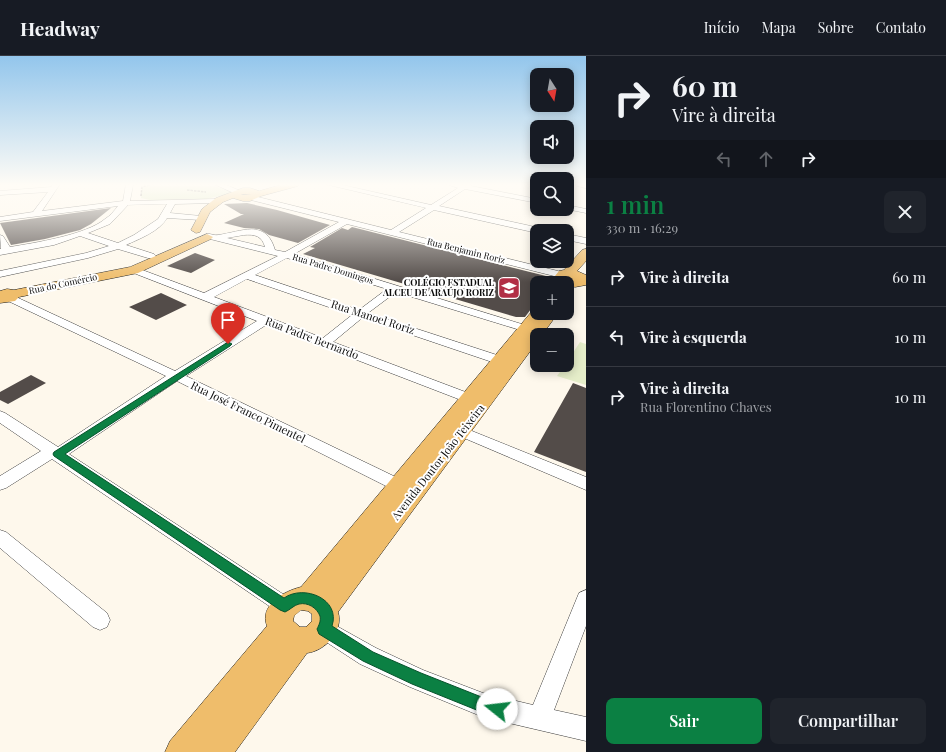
<!DOCTYPE html>
<html lang="pt">
<meta charset="utf-8">
<style>
:root{--surface:#171b24;--page:#20242c;--text:#f1f3f6;--muted:#9ea1a6;--line:#363941;--accent:#0b8043}
body{margin:0;font-family:"Playfair Display",serif;background:var(--page);color:var(--text);height:100vh;display:flex;flex-direction:column;font-size:15px;white-space:nowrap}
*{box-sizing:border-box;margin:0}
p{font-size:13px;color:var(--muted)}
.icon{flex:none;width:22px;height:22px;fill:none;stroke:currentColor;stroke-width:2;stroke-linecap:round;stroke-linejoin:round}
.map{position:relative;flex:1;overflow:hidden}
.sheet{display:flex;flex-direction:column;background:var(--surface);width:360px}
.sheet>*{flex:none}
.banner{background:#171b24;color:var(--text);overflow:hidden}
.needle{width:26px;rotate:169deg}
.buttons{position:absolute;left:530px;top:12px;display:grid;gap:8px}
.buttons a{display:grid;place-items:center;width:44px;height:44px;border-radius:8px;background:var(--surface);box-shadow:0 2px 10px #0003;font-size:20px}
.pin{position:absolute;display:grid;place-items:center;width:34px;height:34px;color:#fff;margin:-41px -17px;border-radius:50% 50% 50% 0;rotate:-45deg;box-shadow:0 0 4px #0007}
.pin .icon{rotate:45deg}
.me{position:absolute;width:44px;margin:-22px;rotate:286deg;stroke-linejoin:round;filter:drop-shadow(0 0 3px #0008)}
.turn{display:flex;align-items:center;gap:14px;height:84px;padding:0 20px;font-size:18px}
.turn .icon{width:52px;height:52px;stroke-width:2.5}
.turn b{display:block;font-size:28px;line-height:34px}
.lanes{display:flex;align-items:center;height:38px;padding:0 20px;background:#0003;justify-content:center;gap:20px;direction:ltr}
.lanes .off{opacity:.35}
.round{display:grid;place-items:center;flex:none;width:42px;height:42px;border-radius:8px;background:var(--page)}
.overview{display:flex;align-items:center;justify-content:space-between;height:68px;padding:0 20px}
h1{font-size:24px;font-weight:600;line-height:30px;color:var(--accent)}
.action{display:flex;gap:8px;margin-top:auto;padding:8px 20px}
.action a{flex:1;height:46px;border-radius:8px;background:var(--accent);color:#fff;font-size:16px;font-weight:600;line-height:46px;text-align:center}
.action a+a{background:var(--page);color:var(--text)}
ul{padding:0;list-style:none}
li{display:flex;align-items:center;gap:12px;height:60px;padding:0 20px;border-top:1px solid var(--line)}
li div{flex:1}
li b{display:block;font-size:15px}
li em{font-style:normal}
header{display:flex;align-items:center;gap:24px;box-sizing:border-box;height:56px;padding:0 20px;background:var(--surface);border-bottom:1px solid var(--line)}
header strong{font-size:19px}
nav{display:flex;gap:22px;margin-inline-start:auto;font-size:14px}
main{display:flex;flex:1;min-height:0}
.map>svg:first-child{display:block}
</style>
<header>
<strong>Headway</strong>
<nav><a>Início</a><a>Mapa</a><a>Sobre</a><a>Contato</a></nav>
</header>
<main>
<div class="map">
<svg width="586" height="696" viewBox="0 0 586 696">
<rect width="100%" height="100%" fill="#fef8ec"/>
<path fill="#d5e5b8" d="M153,128H209L229,135V138L206,143L150,144L141,142L142,131Z"/>
<path fill="#e5edc9" d="M580,286L586,288V329L557,320L565,309H567V306Z"/>
<path fill="#534c49" d="M247,147L277,154L330,169L298,187L269,179L259,173L244,172L224,167L244,158H241L224,148Z
M111,152L91,168L80,174L45,183L11,189L0,167Z
M352,171L554,222L560,227H537V245L525,261H516L303,198L315,192L310,191L342,172L348,174Z
M195,197L215,204L191,217L167,210Z
M161,237L187,249L156,264L129,251Z
M31,319L46,327L8,348L0,344V336Z
M573,327L586,332V416L534,396Z"/>
<g fill="none" stroke-linecap="round" stroke-linejoin="round">
<g stroke="#3f3f3f" stroke-width="1">
<path id="minor" d="M53,128H60L42,155L123,145L126,128L133,129L130,145L215,143L219,145L215,147L175,148L170,157L201,160L205,162L201,164L167,162C160,175 139,183 126,189L154,198L156,200L154,202H148L118,193L88,202L0,221V215L86,197L109,190L80,180L54,189L0,199V193H1L0,179L3,180L10,191C34,187 86,179 105,163C110,160 114,155 118,150L0,165V161L33,156L48,136L0,139V135L51,131ZM167,148L158,163L134,179L118,187L88,177L110,168L128,149Z
M214,128H224L243,136L239,138H236Z
M325,128H338L431,149L458,132L446,128H472L471,130L537,143V147L465,133L439,150L540,172L544,175H537V177L434,154L399,176L566,217L567,219L562,222L347,168L294,198L541,274L543,276L541,278H533L396,236L368,257L503,301L505,304L503,307H495L362,262L333,286L484,343L486,346L484,349L479,350L474,349L266,269L186,320L404,425L406,429L404,433L398,435L392,433L177,325L69,398L292,544L295,550L292,556L285,559L278,556L52,403L6,432L0,434V420L41,395L0,367V355L5,357L58,391L166,320L6,244L5,242L6,240H14L175,315L257,265L131,216L129,214L131,212H137L204,237L278,200L206,182L205,180L206,178C210,177 214,180 218,179C241,176 266,162 275,194L285,196L339,166L251,144L250,142L254,140L391,174L426,152ZM244,179C255,178 262,180 265,191L227,182ZM287,202L387,233L359,254L255,219ZM247,223L352,259L323,282L214,241Z
M570,128H586V132Z
M567,149L586,153V157L566,153H567Z
M567,178L586,182V188L567,184Z
M462,371L586,421V434L457,379L455,376L457,373Z
M0,474L6,476L107,557L110,564L107,571L100,574L93,571L0,492Z
M586,534V570L554,654L586,661V685L483,661L410,631L360,608L317,580L313,573L317,566L324,563L376,592L423,614L483,637L533,649L579,537Z"/>
</g>
<g stroke="#1d1d1d" stroke-width="1">
<path id="major" d="M284,128H299L298,130L261,140L250,145H243L233,142L223,146L210,156L200,176L196,177L191,174L202,153L216,142L243,132H250L259,135ZM243,138H252L241,139Z
M207,178L213,181L211,183L138,217L19,241L15,245L0,247V235L7,233L14,234L130,211Z
M586,193V205L577,215L586,219V229L575,231L567,229V227C561,227 558,225 555,220L559,215L564,214L582,194Z
M537,253V257H558L542,279H537V286L338,556C344,575 325,595 307,597L235,696H165L170,685L267,570C259,549 284,535 301,531L533,254ZM301,554L308,555L312,558V565L306,571H300L293,565L294,560Z"/>
</g>
<path stroke="#2e2e2e" stroke-width="1.5" stroke-dasharray="2.5 1" stroke-linecap="butt" d="M187,134L206,136
M141,140L142,131L153,128"/>
<use href="#minor" fill="#fff" fill-rule="evenodd"/>
<use href="#major" fill="#efbd6b" fill-rule="evenodd"/>
</g>
<linearGradient id="sky" x2="0" y2="1"><stop stop-color="#93c6ec"/><stop offset="0.57" stop-color="#fffcf6"/><stop offset="1" stop-color="#fffcf6" stop-opacity="0"/></linearGradient>
<rect width="586" height="226" fill="url(#sky)"/>
<path fill="#0b8043" stroke="#07532c" d="M228,286L232,288L230,290L65,398L284,542C304,528 341,543 332,570L373,596L421,617L484,642L503,647L505,653L503,658L497,660L484,657L412,628L363,605L319,578L317,573C319,569 321,565 320,560C317,552 308,546 299,548C294,549 290,554 285,556L280,554L54,400L53,398L54,396Z"/>
<defs>
<g id="school-square" transform="scale(1.15)"><rect x="-9" y="-9" width="18" height="18" rx="4" fill="#b12e45" stroke="#fff"/><path d="M0-5L7-2L0 1L-7-2ZM-4 1L0 2.5L4 1V4Q0 6-4 4Z" fill="#fff"/></g>
</defs>
<g fill-rule="evenodd">
<use href="#school-square" x="509" y="232"/>
</g>
<g text-anchor="middle" stroke-width="4" stroke-linejoin="round" paint-order="stroke">
<g font-size="9" fill="#0c0c0c" stroke="#fff">
<text transform="translate(466 195) rotate(14)" y="3">Rua Benjamin Roriz</text>
<text transform="translate(333 213) rotate(17)" y="3">Rua Padre Domingos</text>
<text transform="translate(63 228) rotate(-12)" y="3">Rua do Comércio</text>
</g>
<g font-size="9" font-weight="bold" fill="#0c0c0c" stroke="#fff" text-anchor="end">
<text x="494" y="230">COLÉGIO ESTADUAL<tspan x="494" dy="10">ALCEU DE ARAÚJO RORIZ</tspan></text>
</g>
<g font-size="11" fill="#0c0c0c" stroke="#fff">
<text transform="translate(373 261) rotate(18)" y="4">Rua Manoel Roriz</text>
<text transform="translate(312 282) rotate(21)" y="4">Rua Padre Bernardo</text>
<text transform="translate(248 356) rotate(26)" y="4">Rua José Franco Pimentel</text>
<text transform="translate(438 406) rotate(-52)" y="4">Avenida Doutor João Teixeira</text>
</g>
</g>
</svg>
<div class="buttons">
<a><svg class="needle" viewBox="-14 -14 28 28"><path d="M0-13l5 13h-10z" fill="#e53935"/><path d="M0 13l5-13h-10z" fill="#9ea1a6"/></svg></a>
<a><svg class="icon" aria-label="sound" viewBox="0 0 24 24"><path d="M4 9h4l5-4v14l-5-4H4zM17 9q2 3 0 6"/></svg></a>
<a><svg class="icon" aria-label="search" viewBox="0 0 24 24"><circle cx="10" cy="10" r="6"/><path d="M15 15l6 6"/></svg></a>
<a><svg class="icon" aria-label="layers" viewBox="0 0 24 24"><path d="M12 4l9 5-9 5-9-5zM3 14l9 5 9-5"/></svg></a>
<a>+</a>
<a>−</a>
</div>
<div class="pin" style="left:228px;top:288px;background:#d93025"><svg class="icon" aria-label="arrive" viewBox="0 0 24 24"><path d="M6 21V4h12l-3 4 3 4H6"/></svg></div>
<svg class="me" style="left:497px;top:653px" viewBox="-20 -20 40 40"><circle r="19" fill="#fff"/><path d="M0-13L10 11 0 6-10 11z" fill="#0b8043"/></svg>
</div>
<section class="sheet">
<div class="banner">
<div class="turn"><svg class="icon" aria-label="right" viewBox="0 0 24 24"><path d="M7 20v-9h11M14 6l5 5-5 5"/></svg><div><b>60 m</b>Vire à direita</div></div>
<div class="lanes"><svg class="icon off" aria-label="left" viewBox="0 0 24 24"><path d="M17 20v-9H6M10 6l-5 5 5 5"/></svg><svg class="icon off" aria-label="ahead" viewBox="0 0 24 24"><path d="M12 20V5M6 11l6-6 6 6"/></svg><svg class="icon" aria-label="right" viewBox="0 0 24 24"><path d="M7 20v-9h11M14 6l5 5-5 5"/></svg></div>
</div>
<div class="overview"><div><h1>1 min</h1><p>330 m · 16:29</p></div><a class="round"><svg class="icon" aria-label="close" viewBox="0 0 24 24"><path d="M6 6l12 12M18 6L6 18"/></svg></a></div>
<ul>
<li><svg class="icon" aria-label="right" viewBox="0 0 24 24"><path d="M7 20v-9h11M14 6l5 5-5 5"/></svg><div><b>Vire à direita</b></div><em>60 m</em></li>
<li><svg class="icon" aria-label="left" viewBox="0 0 24 24"><path d="M17 20v-9H6M10 6l-5 5 5 5"/></svg><div><b>Vire à esquerda</b></div><em>10 m</em></li>
<li><svg class="icon" aria-label="right" viewBox="0 0 24 24"><path d="M7 20v-9h11M14 6l5 5-5 5"/></svg><div><b>Vire à direita</b><p>Rua Florentino Chaves</p></div><em>10 m</em></li>
</ul>
<div class="action"><a>Sair</a><a>Compartilhar</a></div>
</section>
</main>
